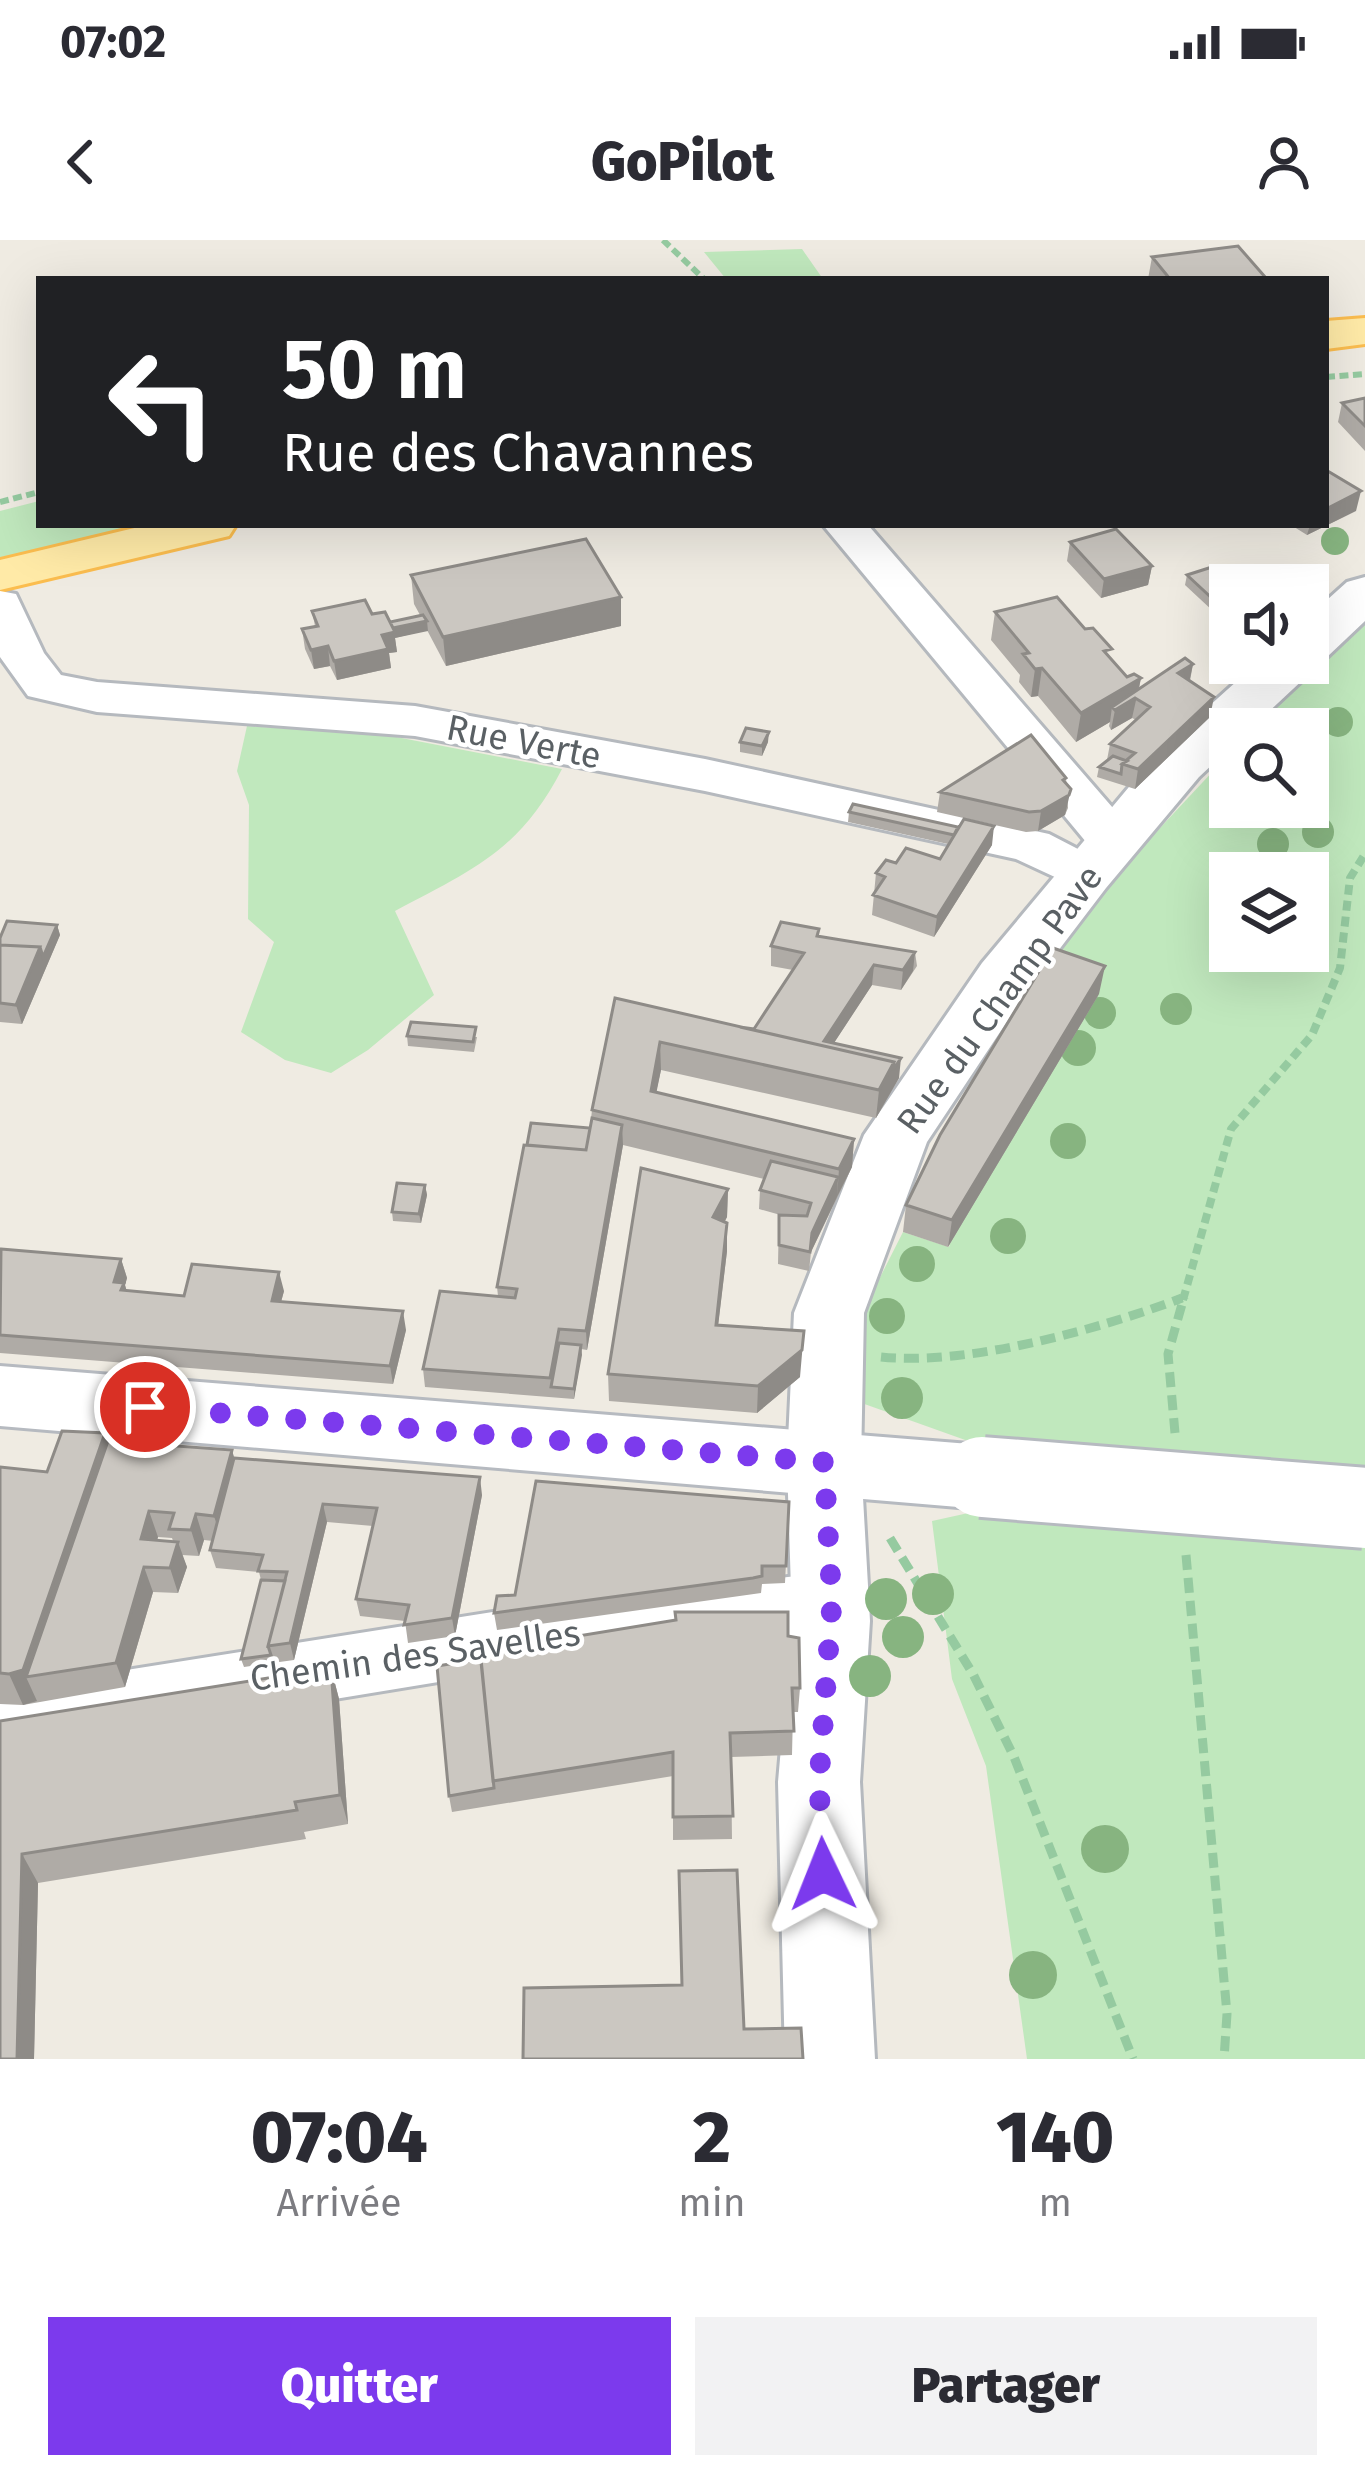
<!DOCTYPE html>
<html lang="fr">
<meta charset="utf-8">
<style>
:root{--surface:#fff;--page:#f2f2f3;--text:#2b2b33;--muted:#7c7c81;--accent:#7c3aed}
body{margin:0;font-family:"Fira Sans",sans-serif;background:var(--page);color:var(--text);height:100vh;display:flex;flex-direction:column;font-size:45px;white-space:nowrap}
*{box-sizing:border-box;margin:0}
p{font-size:39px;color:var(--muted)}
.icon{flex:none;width:66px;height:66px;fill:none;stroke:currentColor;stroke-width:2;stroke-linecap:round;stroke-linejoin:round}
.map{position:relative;height:1819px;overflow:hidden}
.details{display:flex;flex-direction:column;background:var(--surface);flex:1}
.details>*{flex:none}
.top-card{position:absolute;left:36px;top:36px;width:1293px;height:252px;border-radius:0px;box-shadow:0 12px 48px #0002;background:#202124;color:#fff;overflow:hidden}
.tools{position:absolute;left:1209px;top:324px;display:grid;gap:24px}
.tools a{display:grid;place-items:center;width:120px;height:120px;border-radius:0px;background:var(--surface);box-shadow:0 12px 48px #0002;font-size:60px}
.pin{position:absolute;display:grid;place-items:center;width:102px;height:102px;color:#fff;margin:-51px;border:6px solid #fff;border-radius:50%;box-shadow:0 3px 12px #0007}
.me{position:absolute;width:132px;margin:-66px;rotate:358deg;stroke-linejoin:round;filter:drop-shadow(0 0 9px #0008)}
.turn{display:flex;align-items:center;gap:42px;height:252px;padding:0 48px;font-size:54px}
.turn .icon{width:156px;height:156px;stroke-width:2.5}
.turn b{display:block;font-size:84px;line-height:102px}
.eta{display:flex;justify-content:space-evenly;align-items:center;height:204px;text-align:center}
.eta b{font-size:72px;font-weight:800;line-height:84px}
.action{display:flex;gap:24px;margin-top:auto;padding:24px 48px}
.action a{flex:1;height:138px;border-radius:0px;background:var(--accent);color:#fff;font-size:48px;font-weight:800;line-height:138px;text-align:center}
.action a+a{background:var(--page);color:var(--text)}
.status{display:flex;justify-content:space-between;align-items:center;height:84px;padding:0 60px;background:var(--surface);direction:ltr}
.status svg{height:33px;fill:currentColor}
header{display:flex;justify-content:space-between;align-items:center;height:156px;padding:0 48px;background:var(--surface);font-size:54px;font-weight:800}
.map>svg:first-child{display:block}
</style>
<div class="status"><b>07:02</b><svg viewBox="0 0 49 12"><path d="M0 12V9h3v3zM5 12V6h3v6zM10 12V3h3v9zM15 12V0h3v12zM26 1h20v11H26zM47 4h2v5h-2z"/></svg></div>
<header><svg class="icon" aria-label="back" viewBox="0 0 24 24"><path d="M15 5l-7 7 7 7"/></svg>GoPilot<svg class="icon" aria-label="person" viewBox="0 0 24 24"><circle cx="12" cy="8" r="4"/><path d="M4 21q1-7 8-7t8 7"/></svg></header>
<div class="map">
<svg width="1365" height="1819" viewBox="0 0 1365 1819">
<rect width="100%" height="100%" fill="#efebe2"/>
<path fill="#c0e8bd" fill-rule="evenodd" d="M802,9L823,39H726L704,12Z
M39,261V285H144L0,318V271Z
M1365,379V1819H1027L986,1526L952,1439L932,1281L982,1270V1206L856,1161L862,1073L903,992L949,1007L1031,726L1230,513V567H1308V489H1253ZM1230,633H1308V711H1230Z
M247,486L386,495L562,529C520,611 472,630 395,671L434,755L368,810L331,833L285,820L241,792L274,702L248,679L249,565L237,531Z"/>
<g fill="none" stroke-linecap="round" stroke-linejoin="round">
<g stroke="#b5b9be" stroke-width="6">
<path id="minor" d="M823,285H868L1132,590L1139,602L1132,614L1114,619L1096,614Z
M0,351L16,354L44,413L61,435L97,442L415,466L705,519L1049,594L1103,622L1110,634L1103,646L1085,651L1016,619L705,551L415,496L97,472L28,456L0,417Z
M831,1332L855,1341L865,1362L855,1383L831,1392L518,1429L0,1514V1450L518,1368Z"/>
</g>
<g stroke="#b5b9be" stroke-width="6">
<path id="tertiary" d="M1365,337V381L1327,417L1314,421L1308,435L1250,489H1230V508L1199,537L1106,648L1026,753L927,902L864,1073L861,1222L870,1381L860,1542L875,1819H785L778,1542L792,1381L787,1222L794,1073L864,895L982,723L1159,511L1257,423H1308V377L1347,342Z"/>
</g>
<g stroke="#b6bac0" stroke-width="6">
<path id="secondary" d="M0,1126L982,1205L1008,1215L1019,1237L1008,1259L982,1269L0,1186Z"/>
</g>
<g stroke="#fbbd4f" stroke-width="6">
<path id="primary" d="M1365,78V104L1326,109V81Z
M147,285H236L229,296L0,350V320Z"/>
</g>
<path stroke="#95caa0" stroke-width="6" stroke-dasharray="9 4.5" stroke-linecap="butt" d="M663,0L704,39
M1326,137L1365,134
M0,262L39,252"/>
<path stroke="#95caa0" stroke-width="8" stroke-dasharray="10 6" stroke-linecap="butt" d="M1177,1060L1182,1058
M1183,1060L1231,889L1312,795L1340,728L1350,638L1365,614"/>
<path stroke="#95caa0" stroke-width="9" stroke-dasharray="15 8" stroke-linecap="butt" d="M881,1117C968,1126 1100,1089 1182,1058
M1175,1193L1168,1114L1184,1057
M890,1298L973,1434L1014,1517L1133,1819
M1186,1315L1227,1774L1224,1819"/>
<use href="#minor" fill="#fff" fill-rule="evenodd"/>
<use href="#tertiary" fill="#fff" fill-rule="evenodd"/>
<use href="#secondary" fill="#fff" fill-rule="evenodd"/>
<use href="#primary" fill="#ffeaa7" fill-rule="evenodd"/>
<g stroke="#b6bac0" stroke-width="86" stroke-linecap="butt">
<path id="secondary-bridge" d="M982,1237L1365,1268"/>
</g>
<use href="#secondary-bridge" stroke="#fff" stroke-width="80"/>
</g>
<g fill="#87b480">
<circle cx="1335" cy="301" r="14"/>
<circle cx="1338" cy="482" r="15"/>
<circle cx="1318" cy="592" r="16"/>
<circle cx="1273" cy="604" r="16"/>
<circle cx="1176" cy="769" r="16"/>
<circle cx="1100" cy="773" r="16"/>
<circle cx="1078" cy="808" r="18"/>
<circle cx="1068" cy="901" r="18"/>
<circle cx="1008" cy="996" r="18"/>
<circle cx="917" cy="1024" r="18"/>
<circle cx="887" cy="1076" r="18"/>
<circle cx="902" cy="1158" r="21"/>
<circle cx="933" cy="1354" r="21"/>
<circle cx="886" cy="1359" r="21"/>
<circle cx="903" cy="1397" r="21"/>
<circle cx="870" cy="1436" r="21"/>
<circle cx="1105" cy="1609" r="24"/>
<circle cx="1033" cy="1735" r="24"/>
</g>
<path fill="#afaba6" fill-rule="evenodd" d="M1152,17L1265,39H1148Z
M1365,158V211L1338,182L1342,163Z
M1356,271L1307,295L1291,285H1326Z
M1070,302L1152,326L1148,345L1101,358L1067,321Z
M411,335L621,357V386L446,426L427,390L395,398L397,412L389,413L391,428L337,440L330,426L314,429L305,409L302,389L315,386L312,371L372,374L390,382L420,375L414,364Z
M1187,335L1230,345V365L1214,372L1185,345Z
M995,372L1085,389L1127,437L1141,438L1139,449L1193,424L1190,441L1210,477L1135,549L1097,537L1099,527L1107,520L1110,504L1136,480L1132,478L1111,490L1109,486L1110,482L1076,502L1038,456L1031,457L1019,442L1020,435L991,400Z
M740,502H768L762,516L740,512Z
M1066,538L1068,568L1065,575L1038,591L1026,592L937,572L940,552Z
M853,564L992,605L934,697L872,675L876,633L896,623L940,619L948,604L848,582L849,572Z
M57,685L60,695L22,784L0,782V698Z
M819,689V696L915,712L917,726L901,750L872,745L834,803L899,838L876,878L661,830L656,852L854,899L852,927L811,1012L809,1031L778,1024L779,975L784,976L759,969L760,950L764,939L623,905L587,1110L581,1109L574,1159L425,1147L423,1129L498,1056L497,1047L590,888L592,870L615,758L754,789L793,730L771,726V706Z
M1099,754L948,1007L903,992L906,965Z
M407,796L477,797L474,812L408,806Z
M425,945L427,955L421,983L393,981L392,972Z
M728,949L727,977L724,982L727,983V1011L718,1085L800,1137L757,1173L609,1161L608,1134Z
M0,1011L121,1019L127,1038L125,1045L126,1050L184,1056L284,1051L281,1062L406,1090L393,1144L0,1113Z
M108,1201L232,1210L234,1218L482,1255L455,1396L408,1403L405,1381L360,1376L356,1359L373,1286L327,1282L294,1420L244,1427L241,1419L261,1340L259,1332L216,1328L210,1310L213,1301L204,1300L199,1316L182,1315L187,1327L178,1353L153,1352L125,1447L23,1465L0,1464V1227L47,1232ZM158,1297L172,1298L173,1301L157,1300Z
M789,1262L785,1343L762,1344L761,1353L497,1390L494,1373L515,1355Z
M788,1396L800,1448L798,1472H793L792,1515L731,1517L732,1599L673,1600V1536L452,1572L449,1556Z
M331,1428L339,1459L348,1584L304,1592L306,1599L38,1643L34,1819L0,1481Z"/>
<path fill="#8e8b87" d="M1361,251L1356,271L1307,295L1310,285H1326V269Z
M1152,326L1148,345L1101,358L1104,339Z
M1230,356V365L1214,372L1216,362Z
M621,357V386L446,426L443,397Z
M427,381L428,391L395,398L397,412L389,413L391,428L337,440L334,421L390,389Z
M328,406L330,426L314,429L311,410Z
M1193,424L1189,443L1178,433Z
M1042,428L1038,456L1031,457L1035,429Z
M1141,438L1132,478L1111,490L1115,470L1112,467L1110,482L1076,502L1081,473Z
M1214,457L1210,477L1135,549L1138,529Z
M769,492L768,502L762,516V506Z
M1071,549L1065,575L1038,591L1041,571Z
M994,586L992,605L934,697L937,677Z
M57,685L60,695L22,784L16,765L40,707Z
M915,712L913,731L901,750L903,730Z
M874,725L872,745L826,815L824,801Z
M1105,726L1099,754L948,1007L952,980Z
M660,802L661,830L651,879V851Z
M901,818L899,838L876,878L879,850L894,822Z
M622,885L623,905L587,1110L586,1091Z
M854,899L852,927L837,957L839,929Z
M838,937L837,957L811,1012L812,993Z
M425,945L427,955L421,983L419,974Z
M728,949L727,977L713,1005V977Z
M727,983V1011L715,1112L716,1085Z
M121,1019L127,1038L125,1045L130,1062L114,1042Z
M279,1032L284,1051L276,1080L272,1061Z
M403,1071L406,1090L393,1144L390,1126Z
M804,1091L800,1137L757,1173L758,1146Z
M581,1105L582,1115L574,1159V1149Z
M105,1193L117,1227L26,1437L37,1461L23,1465L9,1434Z
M232,1210L239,1236L222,1301L214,1276Z
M480,1237L482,1255L455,1396L452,1378Z
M323,1264L327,1282L294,1420L290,1403Z
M149,1271L158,1297L150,1324L141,1299Z
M196,1274L204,1300L199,1316L191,1290Z
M178,1302L187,1327L178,1353L170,1328Z
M144,1327L153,1352L125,1447L116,1423Z
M331,1428L339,1459L348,1584L340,1555Z
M22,1614L38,1643L34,1819H17Z"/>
<path fill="#cbc7c1" stroke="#8e8b87" stroke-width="3" d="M1238,6L1266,38L1170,39L1152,17Z
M1365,158V186L1342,163Z
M1326,230L1361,251L1326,269Z
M1116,289L1152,326L1104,339L1070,302Z
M586,299L621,357L443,397L411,335Z
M1212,327L1232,345L1230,356L1216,362L1187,335Z
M1057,357L1085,389L1093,388L1112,409L1104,411L1127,437L1134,434L1141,438L1081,473L1042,428L1035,429L1023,414L1029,413L995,372Z
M365,360L372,374L385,372L395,392L382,395L388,409L334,421L328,406L311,410L302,389L318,386L312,371Z
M423,375L427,381L393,388L390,382Z
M1185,418L1193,424L1178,433L1214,457L1138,529L1122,524L1135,513L1110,504L1150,467L1135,458L1115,470L1112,467Z
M746,488L769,492L762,506L740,502Z
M1031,495L1066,538L1063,540L1071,549L1069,555L1041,571L1029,572L940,552Z
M1113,516L1127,521L1122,524L1121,534L1099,527Z
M853,564L958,587L954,595L849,572Z
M964,579L994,586L937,677L873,655L885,637L876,633L886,620L896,623L906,608L940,619Z
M7,681L57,685L43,717L40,707L0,705V698Z
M781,682L819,689L817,696L915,712L903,730L874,725L824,801L901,818L893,830L894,822L740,787L754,789L804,713L771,706Z
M0,705L40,707L16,765L0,763Z
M1053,708L1105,726L952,980L906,965L940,895Z
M615,758L894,822L879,850L660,802L651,851L854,899L839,929L592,870Z
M411,782L476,787L473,802L407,796Z
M592,878L622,885L586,1091L559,1089L550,1138L423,1129L440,1051L515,1058L517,1049L497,1047L524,905L586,910Z
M531,883L590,888L586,910L527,905Z
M771,921L838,937L812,993L810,1012L779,1005V975L807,976L811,963L760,950Z
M641,928L728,949L713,977L727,983L716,1085L804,1091L802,1110L758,1146L608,1134Z
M397,943L425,945L419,974L392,972Z
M1,1009L121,1019L114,1042L124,1043L121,1050L184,1056L192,1024L279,1032L272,1061L403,1071L390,1126L0,1095Z
M559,1103L581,1105L574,1149L551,1147Z
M62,1191L105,1193L23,1430L9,1434L0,1433V1227L47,1232Z
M108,1201L232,1210L214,1276L196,1274L191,1290L169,1289L174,1273L149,1271L141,1299L178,1302L170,1328L144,1327L116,1423L26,1437Z
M234,1218L480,1237L452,1378L404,1385L409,1365L356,1359L377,1268L323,1264L290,1403L268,1406L287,1332L258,1331L263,1315L210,1310Z
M536,1241L789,1262L786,1326H762V1336L753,1338L494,1373L497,1356L515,1355Z
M261,1340L285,1341L268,1406L271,1415L241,1419Z
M675,1372H788V1396L799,1398L800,1448H792L794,1491L730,1493L733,1576L673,1577V1512L493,1541L480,1412L676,1380Z
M481,1419L494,1548L449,1556L437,1426Z
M331,1428L340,1555L295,1562L297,1570L22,1614L17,1819H0V1481Z
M737,1630L744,1789L801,1788L803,1819H523L524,1748L682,1745L679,1631Z"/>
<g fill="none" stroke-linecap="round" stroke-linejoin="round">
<path stroke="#7c3aed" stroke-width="21" stroke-dasharray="0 37.8" d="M145,1167L824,1222L832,1362L819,1541L823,1634"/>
</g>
<g text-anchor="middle" stroke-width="9" stroke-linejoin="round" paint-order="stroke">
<g font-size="36" fill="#5a6064" stroke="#fff">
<text transform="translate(524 501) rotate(11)" y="13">Rue Verte</text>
<text transform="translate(999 759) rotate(-54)" y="13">Rue du Champ Pave</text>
<text transform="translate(415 1415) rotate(-8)" y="13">Chemin des Savelles</text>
</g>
</g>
</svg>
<div class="tools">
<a><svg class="icon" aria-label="sound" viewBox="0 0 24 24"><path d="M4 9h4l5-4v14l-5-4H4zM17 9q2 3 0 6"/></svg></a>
<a><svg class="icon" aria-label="search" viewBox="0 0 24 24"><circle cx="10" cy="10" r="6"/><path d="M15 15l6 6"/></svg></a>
<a><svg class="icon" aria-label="layers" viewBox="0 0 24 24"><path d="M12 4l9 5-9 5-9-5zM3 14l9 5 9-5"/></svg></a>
</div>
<div class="pin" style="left:145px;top:1167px;background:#d93025"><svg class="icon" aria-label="arrive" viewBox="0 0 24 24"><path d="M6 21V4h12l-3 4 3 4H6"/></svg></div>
<svg class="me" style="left:823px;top:1634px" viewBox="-20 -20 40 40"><path d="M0-17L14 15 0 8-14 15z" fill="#7c3aed" stroke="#fff" stroke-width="4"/></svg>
<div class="top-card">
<div class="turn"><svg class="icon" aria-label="left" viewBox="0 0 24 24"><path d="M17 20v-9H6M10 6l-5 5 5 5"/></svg><div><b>50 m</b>Rue des Chavannes</div></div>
</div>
</div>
<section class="details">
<div class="eta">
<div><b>07:04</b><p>Arrivée</p></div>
<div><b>2</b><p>min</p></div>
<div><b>140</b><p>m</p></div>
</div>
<div class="action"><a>Quitter</a><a>Partager</a></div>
</section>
